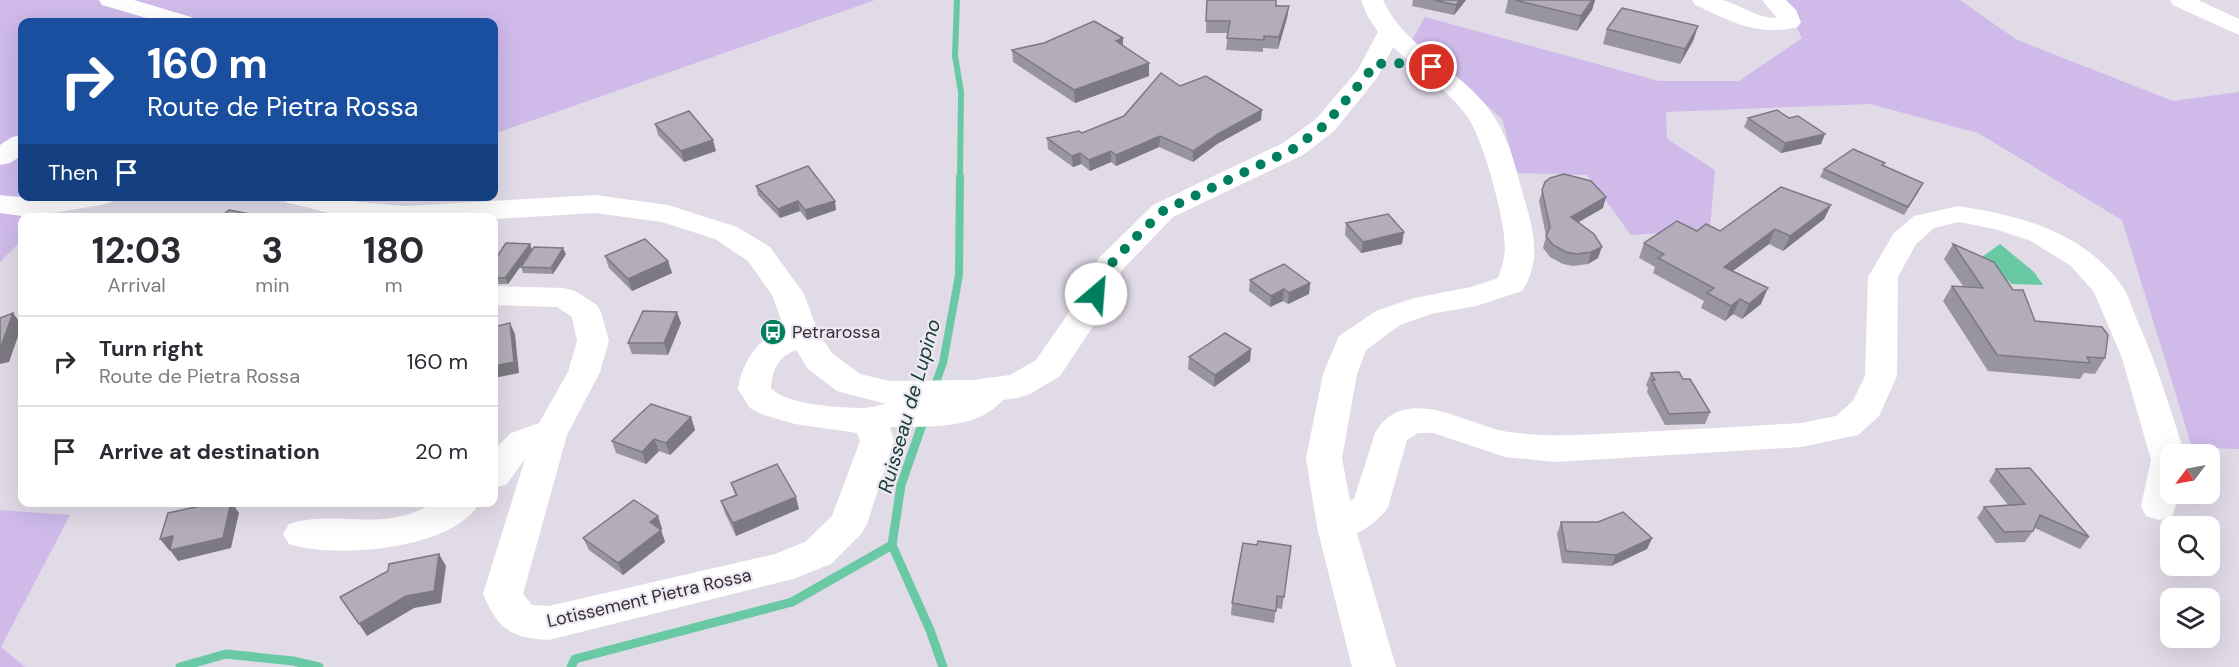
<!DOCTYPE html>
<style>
:root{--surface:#fff;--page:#f2f2f3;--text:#2b2b33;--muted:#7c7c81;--line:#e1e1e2}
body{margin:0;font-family:"DM Sans",sans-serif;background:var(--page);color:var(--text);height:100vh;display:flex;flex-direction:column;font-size:22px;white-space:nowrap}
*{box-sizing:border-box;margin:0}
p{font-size:20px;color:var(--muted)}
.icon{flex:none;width:33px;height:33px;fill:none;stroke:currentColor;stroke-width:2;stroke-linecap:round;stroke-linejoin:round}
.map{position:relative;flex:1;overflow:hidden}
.details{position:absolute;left:18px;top:213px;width:480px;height:294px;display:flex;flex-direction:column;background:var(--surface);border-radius:12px;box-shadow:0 6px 24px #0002}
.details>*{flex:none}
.top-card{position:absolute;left:18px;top:18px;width:480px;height:183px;border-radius:12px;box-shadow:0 6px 24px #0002;background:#1a4fa0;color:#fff;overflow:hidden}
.needle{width:39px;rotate:238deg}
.controls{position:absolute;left:2160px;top:444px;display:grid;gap:12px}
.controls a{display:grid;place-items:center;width:60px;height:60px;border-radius:12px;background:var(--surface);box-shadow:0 6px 24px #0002;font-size:30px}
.pin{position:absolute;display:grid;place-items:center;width:51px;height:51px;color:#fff;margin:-26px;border:3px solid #fff;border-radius:50%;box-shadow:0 2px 6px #0007}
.me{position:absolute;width:66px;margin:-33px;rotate:27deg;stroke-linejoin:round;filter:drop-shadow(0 0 4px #0008)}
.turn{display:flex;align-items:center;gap:21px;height:126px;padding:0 30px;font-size:27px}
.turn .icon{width:78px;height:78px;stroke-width:2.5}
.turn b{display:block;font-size:42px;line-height:51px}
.then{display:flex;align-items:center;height:57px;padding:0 30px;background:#0003;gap:12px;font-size:22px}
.eta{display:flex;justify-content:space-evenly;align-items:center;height:102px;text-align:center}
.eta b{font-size:36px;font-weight:700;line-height:42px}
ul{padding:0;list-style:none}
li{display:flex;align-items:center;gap:18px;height:90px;padding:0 30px;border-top:2px solid var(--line)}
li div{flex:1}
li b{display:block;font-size:22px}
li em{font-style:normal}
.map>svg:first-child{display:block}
</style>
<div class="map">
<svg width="2239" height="667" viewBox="0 0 2239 667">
<rect width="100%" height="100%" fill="#e1dbe8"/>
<path fill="#cfbaea" d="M0,0H875L494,134V22H22V196L67,197L45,217L22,218V240L0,262Z
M1782,0H1960L2017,40L2173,101L2239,92V449L2192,447L2122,220L1978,133L1870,104L1666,112L1667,139L1715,170L1710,230L1631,235L1587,175L1517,173L1502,119L1412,40L1425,17L1659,81H1739L1802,38Z
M0,510L70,515L1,647L25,667H0Z"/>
<path fill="#69c9a5" d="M2000,244L2034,272L2043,285L2012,284L1982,257Z"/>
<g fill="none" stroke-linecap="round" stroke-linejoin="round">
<path stroke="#69c9a5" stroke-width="6" d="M957,0L955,56L961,92L960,178"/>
<path stroke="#69c9a5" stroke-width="8" d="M934,388L943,363L959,275L960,177"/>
<path stroke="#69c9a5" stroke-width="9" d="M924,419L901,485L892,545L930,630L943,667
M180,667L226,654L293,661L319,667
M571,667L575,659L792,602L892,545"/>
<path fill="#fff" fill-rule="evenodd" d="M1692,0C1701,0 1713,0 1722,0C1742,5 1755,18 1777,18L1762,0H1786L1796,10L1801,22L1798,27C1757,37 1731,21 1695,5Z
M2170,0H2198L2239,19V35L2173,5Z
M1958,206C2018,215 2081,231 2120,283C2128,293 2132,308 2137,320C2157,364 2170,409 2185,454H2170V494H2180L2172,516L2159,520L2146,516L2141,506L2151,460L2122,358L2094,292L2071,266L2031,241L1995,229L1958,222L1934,228L1916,244L1898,277L1897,376L1879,416L1858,435L1801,447L1556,462L1505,457L1433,433H1418L1407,440L1388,507C1382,519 1352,540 1337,541C1333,541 1327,538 1323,537L1317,527L1323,517L1354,499L1375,433C1405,381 1468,426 1509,432C1553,438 1597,434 1641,432C1694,429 1748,426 1801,423L1836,416L1853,401L1865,376L1868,277L1894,233L1914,216Z
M494,286L564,288L575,291L597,305L601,312L609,341L600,372L567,435L523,594L532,605L549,606L775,554L805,542L832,516L860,441L857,433L795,424L764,415L750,408L738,389C742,355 775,315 813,326L818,333C802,358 775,343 771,388C785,405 842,408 863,408C872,408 881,404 890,403C908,401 927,405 945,403C972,400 977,373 1006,381L1011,389C985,432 933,426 890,427L894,441L867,524L861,534L831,564L793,579L549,640C510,638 498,629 483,594L525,459L507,484L494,488V450L511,433L539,423L568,372L577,341L572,317L557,307L494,305Z
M434,502H480C454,550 335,559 289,544L283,534L289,524C338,508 385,535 434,502Z"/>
<path fill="#fff" fill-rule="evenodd" d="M99,0H134L191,17L195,22H160L102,5Z
M1361,0H1383C1404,46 1453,66 1484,103C1510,134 1516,171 1527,208C1535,237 1540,264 1522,291L1476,306L1431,314L1400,325L1366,350L1357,374L1342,458L1355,527L1396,667H1352L1317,527L1306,458L1323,374L1339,336L1376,311L1414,298L1471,287L1498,278C1502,268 1505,257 1505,247C1505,219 1483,138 1467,116C1447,89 1417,70 1393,47L1377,78L1334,131L1303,155L1173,217L1123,269L1097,320L1060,376L1030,394L1018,398L972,404L890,405L837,391L808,369L786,333L772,295L748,261L715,239L662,222L595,213L494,219L349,218L285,202L281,196H334L358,202L406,206L595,195L668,205L737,227L770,247L804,294L818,332L832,353L860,374L890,381L972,380L1010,375L1036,360L1066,317L1099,258L1153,205L1283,143L1316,119L1357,71L1378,32L1367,15Z
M22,135V155L10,163L0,165V145L12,137Z
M0,195C38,200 77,196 115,196L111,202L101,205L29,217L0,213Z"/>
</g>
<path fill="#99959f" d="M1207,0L1289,6L1287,18L1278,49L1263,48V52L1226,50L1228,33H1206Z
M1413,0H1466L1454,15L1412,6Z
M1508,0H1595L1592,10L1577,31L1505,13Z
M1698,26L1693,41L1680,64L1603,44L1607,29Z
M1123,38V45L1149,63V76L1075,103L1013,62L1012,50Z
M1180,86L1261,120L1217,144L1193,162L1159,147L1116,166L1111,162L1090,171L1081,164L1073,167L1048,149L1047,138L1082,133L1124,116Z
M1748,118L1821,144L1781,153L1744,127Z
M655,124L716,151L684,162L658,135Z
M1824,169L1919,191L1904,215L1820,177Z
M1545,182L1603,208L1579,222L1598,258L1588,264L1573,266L1563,264L1550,257L1543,248L1546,236L1539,201Z
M756,186L836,210L807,220L800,211L780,218L758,195Z
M1831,205L1824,219L1783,251L1769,244L1733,271L1761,304L1742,319L1733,314L1725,321L1701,308L1704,301L1653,273L1655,267L1639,258L1644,243L1697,231H1720Z
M1346,223L1402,244L1361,253L1345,235Z
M530,244L532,250L566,254L553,274L523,273L521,267L529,255L508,284H494V261Z
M1953,244L2035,321L2105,358L2095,374L2084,373L2080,379L1988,371L1943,301L1952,286H1963L1944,259Z
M605,256L668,261L672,273L632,291L609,268Z
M1250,280L1310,283L1309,294L1288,304L1283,301L1270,307L1249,291Z
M681,323L668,355L632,354L628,343Z
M1251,349L1250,361L1214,387L1188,369L1189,357Z
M1651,373L1683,379L1710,412L1705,424L1665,425L1647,392L1648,388L1646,385Z
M691,417L695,430L670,455L659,451L646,464L616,453L612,441Z
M1996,469L2089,537L2080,549L2035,528L2025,542L1996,543L1977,518L1984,507L2008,505L1989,481Z
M731,483L799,509L736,536L725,513L721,501L735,495Z
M658,516L662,529L661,530L665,542L623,575L589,550L583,538Z
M1561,522L1652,538L1647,549L1611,566L1562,563L1557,534Z
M1257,545L1291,546L1282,609L1276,608L1274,623L1231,615L1232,603Z"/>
<path fill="#7d7982" d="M1460,0H1466L1454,15L1456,5Z
M1592,0H1595L1592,10L1577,31L1581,16Z
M1289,6L1287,18L1278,49L1279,37Z
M1698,26L1693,41L1680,64L1685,49Z
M1123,38V50L1116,41Z
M1149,63V76L1075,103L1074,90Z
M1262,110L1261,120L1217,144L1193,162V151L1218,134Z
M1825,134L1821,144L1781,153L1785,143Z
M1160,136L1159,147L1116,166V155Z
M713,140L716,151L684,162L681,151Z
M1111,151V162L1090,171L1089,160Z
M1080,153L1081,164L1073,167L1072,156Z
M1606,197L1603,208L1568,228L1571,217Z
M798,201L800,211L780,218L778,209Z
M835,201L836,210L807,220L805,210Z
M1831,205L1824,219L1783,251L1790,236Z
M1775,229L1769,244L1718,282L1724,267Z
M1404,232L1402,244L1361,253L1363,242Z
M530,244L532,250L508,284L505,278Z
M1602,247L1598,258L1588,264L1591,252Z
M563,248L566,254L553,274L551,268Z
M668,261L672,273L632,291L628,279Z
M1310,283L1309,294L1288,304L1289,293Z
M1768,288L1761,304L1742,319L1749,304Z
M1284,289L1283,301L1270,307L1271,296Z
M1740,299L1733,314L1725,321L1731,306Z
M677,312L681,323L668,355L664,343Z
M13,313L22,325L9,362L0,364V349Z
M510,323L515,334L519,373L494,378V366Z
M1251,349L1250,361L1214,387L1215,375Z
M691,417L695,430L670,455L666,443Z
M654,439L659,451L646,464L642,452Z
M796,497L799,509L736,536L733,523Z
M232,502L239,513L231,548L178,561L170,550Z
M658,516L662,529L655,535L650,522Z
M661,530L665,542L623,575L618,563Z
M173,536L181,547L169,550L160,539Z
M1652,538L1647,549L1611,566L1616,555Z
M439,554L446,566L441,603L414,608L367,636L359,624Z"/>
<path fill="#b2adb9" stroke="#7d7982" stroke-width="1.5" d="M1207,0H1276V6H1289L1279,37L1264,36V40L1227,38L1230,21H1206Z
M1434,0H1460L1456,5Z
M1515,0H1592L1581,16Z
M1622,8L1698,26L1685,49L1607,29Z
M1094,21L1123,38L1116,41L1149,63L1074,90L1012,50L1044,43Z
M1161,73L1180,86L1206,76L1262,110L1218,134L1193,151L1160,136L1116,155L1111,151L1089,160L1080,153L1072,156L1047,138L1079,131L1082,133L1124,116Z
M1777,110L1789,118L1798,116L1825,134L1785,143L1748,118Z
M689,111L713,140L681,151L655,124Z
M1853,149L1885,163L1882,165L1923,183L1908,207L1824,169Z
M808,166L835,201L805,210L798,201L778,209L756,186Z
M1564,174L1591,181L1606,197L1571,217L1594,234L1602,247L1591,252L1577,254L1566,252L1553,245L1546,236L1550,227L1542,190L1545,182L1550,178Z
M1781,187L1831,205L1790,236L1775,229L1724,267L1768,288L1749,304L1740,299L1731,306L1707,293L1714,288L1658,258L1664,254L1644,243L1677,221L1697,231L1706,224L1720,231Z
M229,210L260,216L257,218H219Z
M1388,214L1404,232L1363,242L1346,223Z
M645,239L668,261L628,279L605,256Z
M506,243L530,244L505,278H494V261Z
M1953,244L1994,262L2013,290H2023L2035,321L2102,327L2108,335L2105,358L2087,357L2090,363L1997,355L1952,286L1983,288Z
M534,247L563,248L551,268L521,267Z
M1284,264L1310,283L1289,293L1284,289L1271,296L1250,280Z
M643,311L677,312L664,343H628Z
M13,313L0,349V318Z
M510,323L514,362L494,366V327Z
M1225,333L1251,349L1215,375L1189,357Z
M1679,372L1683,379H1690L1710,412L1669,414L1652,380H1655L1651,373Z
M651,404L691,417L666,443L654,439L642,452L612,441L641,413Z
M777,464L796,497L733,523L721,501L737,495L731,483Z
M2030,468L2089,537L2040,515L2033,531L2004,532L1984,507L2025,504L1996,469Z
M634,500L658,516L650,522L661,530L618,563L583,538Z
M229,502H231L223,538L170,550L173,536L160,539L168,513L214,503L213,506Z
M1623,512L1652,538L1616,555L1566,551L1561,522H1598Z
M1258,541L1291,546L1284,597L1277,596L1276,611L1232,603L1243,543L1257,545Z
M439,554L434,591L406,596L359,624L340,597L388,571L389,564Z"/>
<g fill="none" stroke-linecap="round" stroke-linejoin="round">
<path stroke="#007f5e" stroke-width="10" stroke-dasharray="0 18" d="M1096,294L1110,265L1136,237L1163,211L1293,149L1325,125L1368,74L1373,64L1414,63L1432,67"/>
</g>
<defs>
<g id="bus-disc" transform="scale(1.35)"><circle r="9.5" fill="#007f5e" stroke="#eee9f5"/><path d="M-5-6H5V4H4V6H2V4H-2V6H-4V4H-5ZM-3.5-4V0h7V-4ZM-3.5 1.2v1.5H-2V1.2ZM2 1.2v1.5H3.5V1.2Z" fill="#fff"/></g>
</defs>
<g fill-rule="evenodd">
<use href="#bus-disc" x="773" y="332"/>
</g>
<g text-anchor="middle" stroke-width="4.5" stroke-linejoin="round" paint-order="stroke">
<g font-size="18" fill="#333135" stroke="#eee9f5" text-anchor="start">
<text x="792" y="338">Petrarossa</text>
</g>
<g font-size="18" fill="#333135" stroke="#eee9f5">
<text transform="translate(649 598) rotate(-13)" y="6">Lotissement Pietra Rossa</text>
</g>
<g font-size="20" font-style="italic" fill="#164031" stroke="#eee9f5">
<text transform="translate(909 406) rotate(-74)" y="7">Ruisseau de Lupino</text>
</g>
</g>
</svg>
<div class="controls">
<a><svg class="needle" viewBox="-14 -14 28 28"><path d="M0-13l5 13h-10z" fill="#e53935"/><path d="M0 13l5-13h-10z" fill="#7c7c81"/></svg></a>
<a><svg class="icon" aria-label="search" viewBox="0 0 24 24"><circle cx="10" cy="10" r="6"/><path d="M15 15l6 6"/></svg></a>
<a><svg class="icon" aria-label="layers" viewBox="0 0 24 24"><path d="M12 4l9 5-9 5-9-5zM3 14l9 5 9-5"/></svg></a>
</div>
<div class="pin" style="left:1432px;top:67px;background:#d93025"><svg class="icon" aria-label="arrive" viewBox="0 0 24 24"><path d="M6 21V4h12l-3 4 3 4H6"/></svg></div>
<svg class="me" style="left:1096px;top:294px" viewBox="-20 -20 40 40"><circle r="19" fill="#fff"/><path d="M0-13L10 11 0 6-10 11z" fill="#007f5e"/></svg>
<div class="top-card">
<div class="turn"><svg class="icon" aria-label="right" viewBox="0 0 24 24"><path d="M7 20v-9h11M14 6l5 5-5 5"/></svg><div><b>160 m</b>Route de Pietra Rossa</div></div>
<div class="then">Then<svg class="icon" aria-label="arrive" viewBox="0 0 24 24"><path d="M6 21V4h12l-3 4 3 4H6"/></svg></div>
</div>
<section class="details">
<div class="eta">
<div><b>12:03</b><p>Arrival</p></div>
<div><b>3</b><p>min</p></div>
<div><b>180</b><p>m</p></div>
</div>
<ul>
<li><svg class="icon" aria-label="right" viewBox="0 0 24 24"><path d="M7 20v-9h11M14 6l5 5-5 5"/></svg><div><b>Turn right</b><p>Route de Pietra Rossa</p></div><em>160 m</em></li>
<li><svg class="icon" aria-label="arrive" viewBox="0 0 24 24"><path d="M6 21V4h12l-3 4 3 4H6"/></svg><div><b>Arrive at destination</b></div><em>20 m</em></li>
</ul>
</section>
</div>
